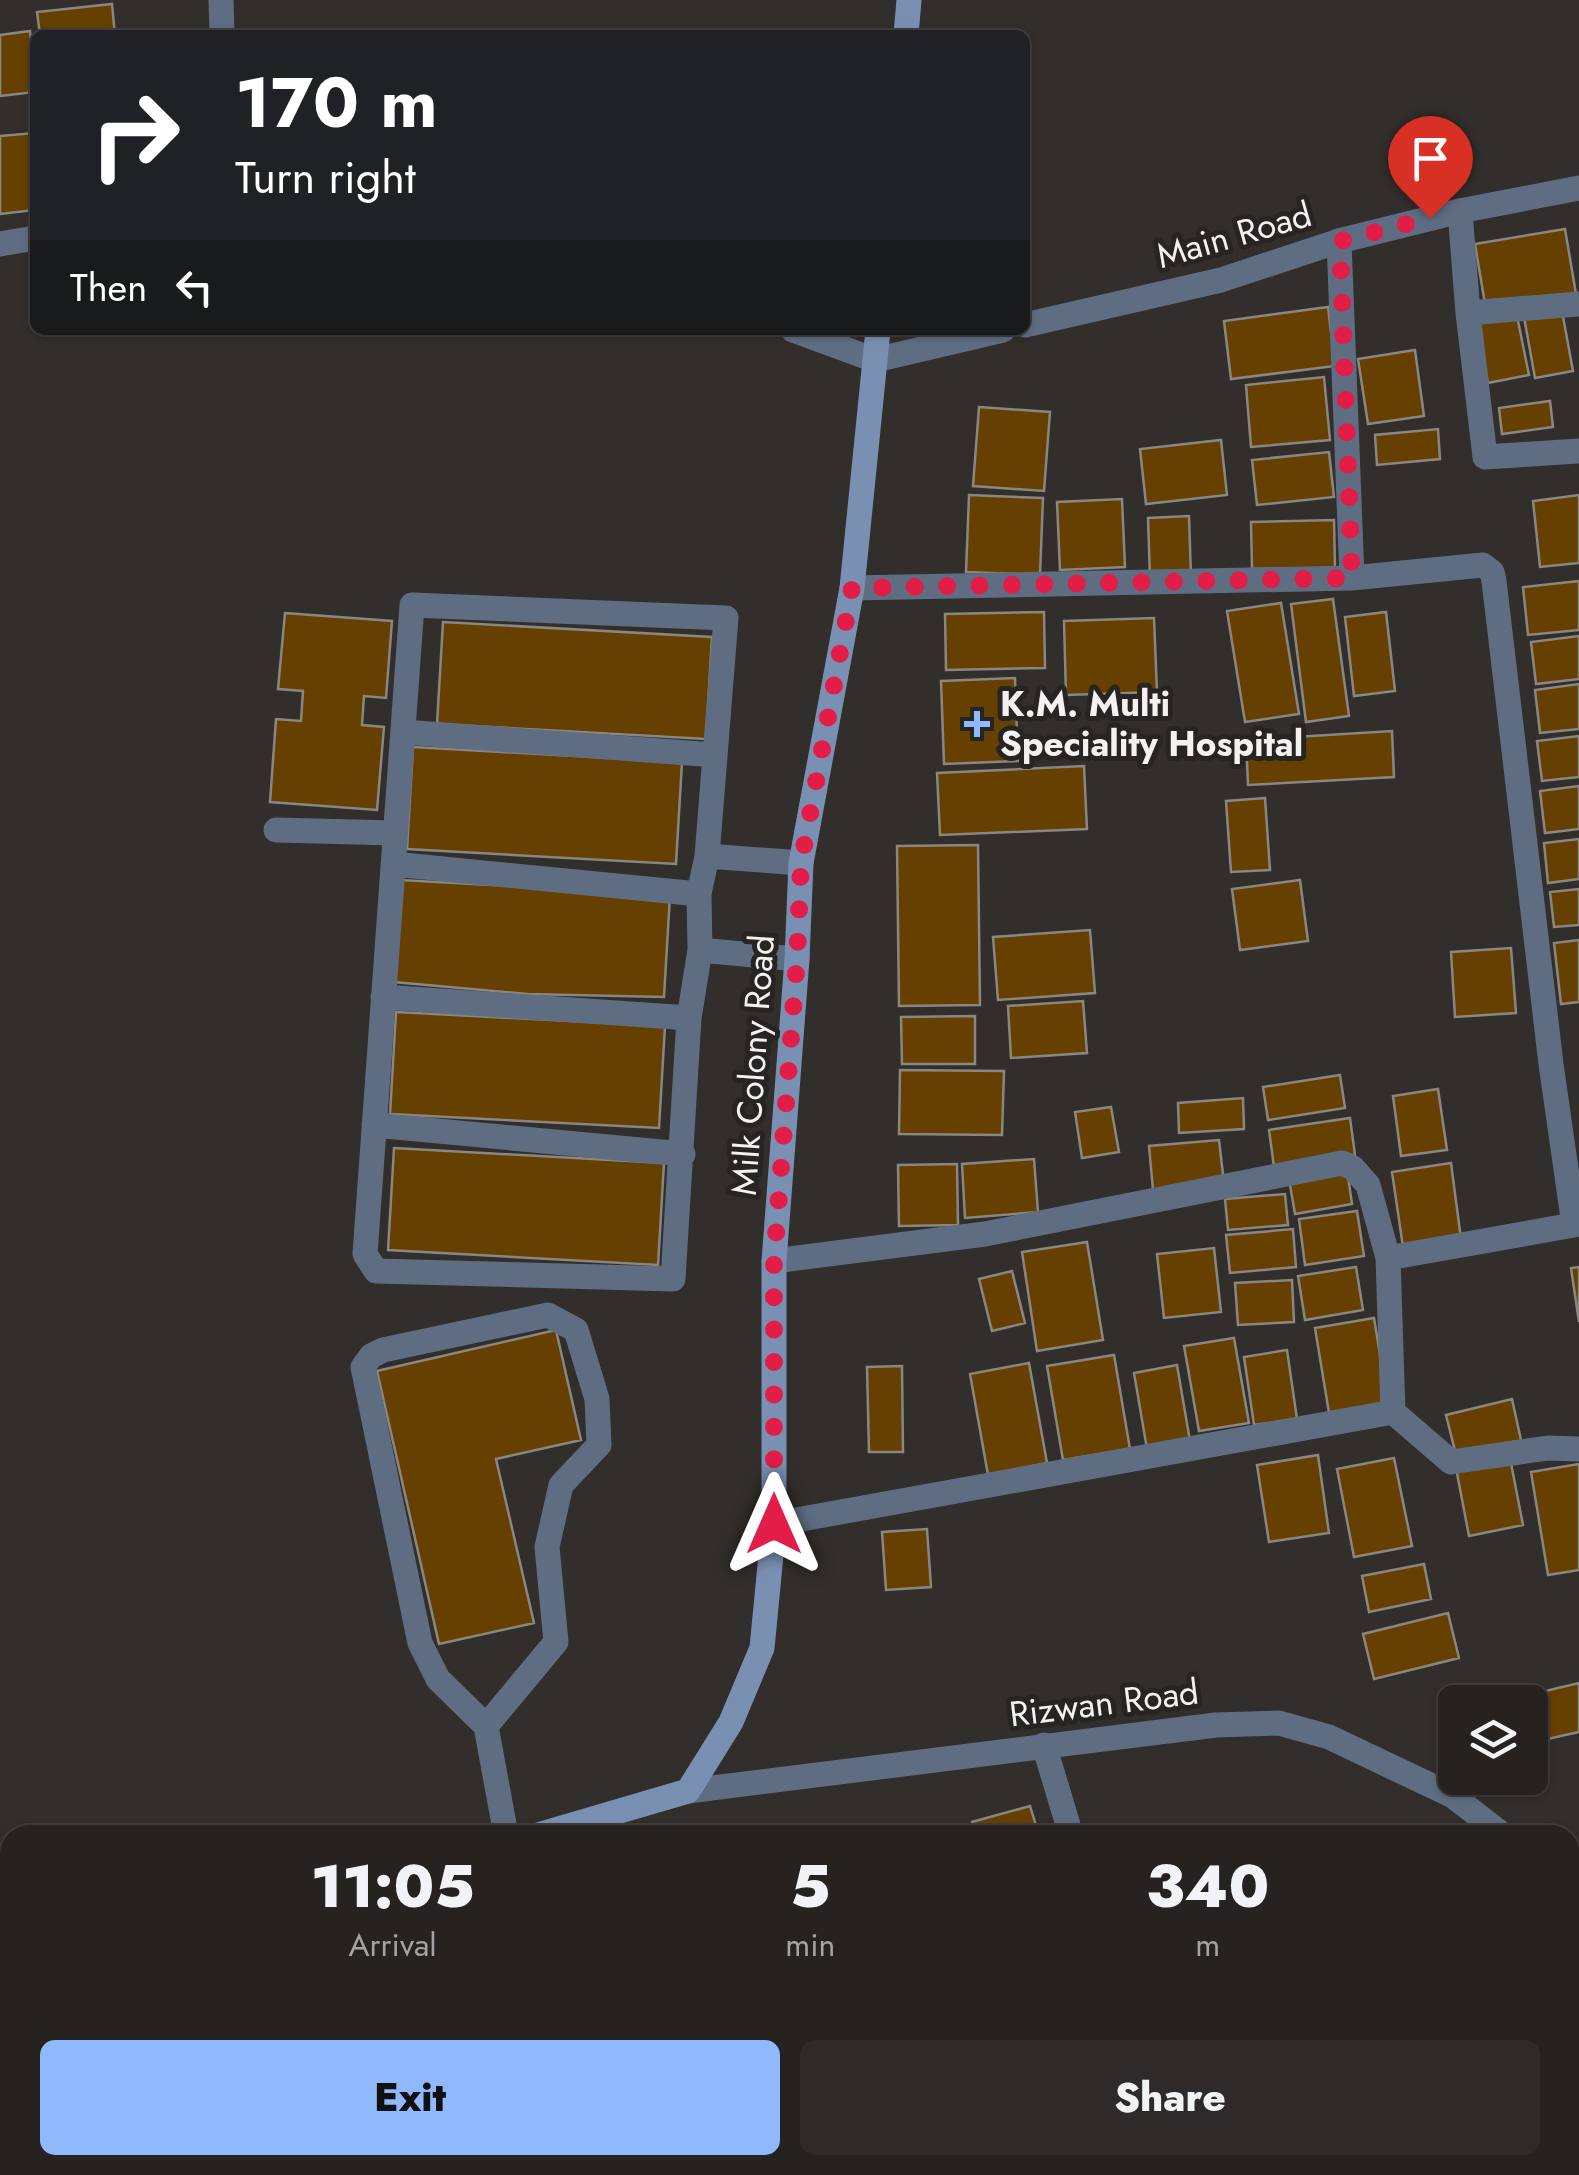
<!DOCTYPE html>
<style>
:root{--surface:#252220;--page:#2d2a29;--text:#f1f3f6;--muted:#a3a4a5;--line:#423f3e;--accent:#8fb8fd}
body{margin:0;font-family:Jost,sans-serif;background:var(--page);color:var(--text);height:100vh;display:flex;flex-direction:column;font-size:38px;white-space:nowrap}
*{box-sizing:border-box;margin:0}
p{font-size:32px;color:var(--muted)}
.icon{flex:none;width:55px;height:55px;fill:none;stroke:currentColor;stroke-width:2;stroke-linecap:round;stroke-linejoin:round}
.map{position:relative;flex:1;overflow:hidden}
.drawer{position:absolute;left:0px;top:1825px;width:1580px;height:350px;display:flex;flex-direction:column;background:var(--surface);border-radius:30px 30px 0 0;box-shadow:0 2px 8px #0004,0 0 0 2px var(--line)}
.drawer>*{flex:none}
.top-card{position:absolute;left:30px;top:30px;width:1000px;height:305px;border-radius:15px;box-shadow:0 2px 8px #0004,0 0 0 2px var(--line);background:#202124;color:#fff;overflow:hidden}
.tools{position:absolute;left:1438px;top:1685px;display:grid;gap:20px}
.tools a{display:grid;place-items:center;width:110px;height:110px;border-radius:15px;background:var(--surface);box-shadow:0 2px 8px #0004,0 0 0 2px var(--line);font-size:50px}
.pin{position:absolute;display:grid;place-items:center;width:85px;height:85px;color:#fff;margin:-102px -42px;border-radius:50% 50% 50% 0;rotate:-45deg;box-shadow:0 0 10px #0007}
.pin .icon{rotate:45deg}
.me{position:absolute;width:110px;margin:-55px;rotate:0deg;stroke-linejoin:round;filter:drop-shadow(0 0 8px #0008)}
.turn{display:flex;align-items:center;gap:35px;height:210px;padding:0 40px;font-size:45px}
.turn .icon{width:130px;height:130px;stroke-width:2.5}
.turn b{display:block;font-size:70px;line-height:85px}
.then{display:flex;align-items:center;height:95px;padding:0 40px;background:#0003;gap:20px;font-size:38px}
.eta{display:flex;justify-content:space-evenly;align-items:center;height:170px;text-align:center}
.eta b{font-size:60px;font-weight:800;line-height:70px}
.cta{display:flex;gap:20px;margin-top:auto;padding:20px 40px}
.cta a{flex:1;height:115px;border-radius:15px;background:var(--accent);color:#111;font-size:40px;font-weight:800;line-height:115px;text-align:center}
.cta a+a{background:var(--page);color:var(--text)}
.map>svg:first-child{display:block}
</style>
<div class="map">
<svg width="1579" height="2175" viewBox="0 0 1579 2175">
<rect width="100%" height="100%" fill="#312e2b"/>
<path fill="#654000" stroke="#8a8682" stroke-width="2.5" d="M112,4L115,35H40L37,12Z
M30,31L35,92L0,96V35Z
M34,133L35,210L0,214V136Z
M1565,229L1576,294L1486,310L1475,244Z
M1328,307L1335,366L1231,379L1224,321Z
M1562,311L1573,371L1535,378L1524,317Z
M1517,316L1529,375L1488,383L1476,324Z
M1415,350L1424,416L1368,424L1358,359Z
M1324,377L1330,440L1251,447L1246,385Z
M1550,401L1553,427L1502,434L1499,408Z
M979,407L1050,412L1044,491L973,486Z
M1438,429L1440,459L1377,465L1375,435Z
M1221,440L1227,495L1146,504L1140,449Z
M1329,452L1334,497L1257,505L1252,460Z
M969,495L1043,498L1040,575L966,572Z
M1579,495V563L1540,567L1533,501Z
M1122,499L1125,567L1060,570L1057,502Z
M1189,516L1191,577L1150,579L1148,518Z
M1334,520L1335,568L1252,569L1251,522Z
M1579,581V630L1528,635L1523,587Z
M1333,599L1349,716L1306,722L1291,604Z
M1281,603L1299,714L1245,722L1227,611Z
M1044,612L1045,668L946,670L945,614Z
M1386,612L1395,691L1354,696L1345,617Z
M285,613L392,621L386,698L364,696L362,725L384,727L377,810L270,802L276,719L301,721L303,691L278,689Z
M1154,618L1157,692L1066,695L1064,621Z
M443,622L712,637L706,739L437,724Z
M1579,636V679L1536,684L1531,642Z
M1015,678L1018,761L944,764L941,681Z
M1579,684V729L1540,733L1535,690Z
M1392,731L1394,777L1248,785L1246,740Z
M1579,736V777L1542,781L1537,741Z
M413,747L682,762L676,864L407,849Z
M1084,766L1087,829L940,835L937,773Z
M1579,786V829L1545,833L1540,791Z
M1265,798L1270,870L1231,872L1226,801Z
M1579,839V879L1548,883L1544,843Z
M978,845L980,1005L899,1006L897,846Z
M400,880L670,895L664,997L527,994L394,982Z
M1300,880L1308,941L1240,950L1232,889Z
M1579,889V925L1554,927L1550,892Z
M1090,930L1095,993L998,1000L993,937Z
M1579,940V1002L1561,1004L1554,943Z
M1511,948L1516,1013L1455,1017L1451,952Z
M1083,1001L1087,1053L1011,1058L1008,1006Z
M396,1012L665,1026L659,1128L390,1114Z
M975,1016V1064H902L901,1017Z
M900,1070L1004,1071L1002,1135L899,1134Z
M1340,1075L1345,1108L1268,1120L1263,1087Z
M1438,1089L1447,1150L1401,1156L1393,1096Z
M1243,1098L1244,1129L1179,1133L1178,1103Z
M1111,1107L1119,1152L1082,1158L1075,1112Z
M1350,1118L1355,1155L1274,1167L1269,1130Z
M1219,1140L1224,1183L1153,1190L1149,1146Z
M394,1148L664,1163L658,1265L388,1250Z
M1034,1159L1038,1212L965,1218L962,1164Z
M1451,1163L1461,1239L1403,1247L1392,1172Z
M957,1164L958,1225L899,1226L898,1165Z
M1347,1169L1352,1204L1295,1214L1289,1179Z
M1285,1194L1288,1225L1228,1230L1225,1199Z
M1357,1211L1364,1256L1305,1265L1299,1219Z
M1293,1229L1296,1267L1230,1273L1226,1235Z
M1087,1242L1103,1340L1037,1351L1022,1252Z
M1214,1248L1221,1312L1164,1318L1157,1254Z
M1356,1267L1363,1310L1305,1320L1298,1276Z
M1579,1267V1322L1571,1268Z
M1012,1271L1025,1323L992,1331L979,1279Z
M1292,1280L1294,1322L1238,1325L1235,1283Z
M1374,1318L1388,1403L1329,1413L1315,1328Z
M556,1330L581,1440L496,1459L534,1623L439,1644L377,1371Z
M1234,1338L1249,1423L1199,1431L1184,1346Z
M1287,1350L1297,1419L1254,1425L1244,1357Z
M1114,1355L1130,1449L1063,1460L1047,1366Z
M1029,1363L1047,1463L988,1475L970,1374Z
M1177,1365L1190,1441L1147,1449L1134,1373Z
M902,1366L903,1452H869L867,1367Z
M1512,1399L1521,1440L1456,1455L1446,1415Z
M1318,1455L1329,1533L1269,1542L1257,1465Z
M1394,1458L1412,1546L1354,1557L1337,1469Z
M1510,1458L1523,1525L1469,1536L1456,1468Z
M1579,1464V1570L1548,1575L1531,1472Z
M927,1529L931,1587L886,1590L882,1532Z
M1424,1564L1431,1599L1369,1612L1362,1576Z
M1448,1613L1459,1658L1374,1679L1363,1634Z
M1579,1683V1732L1543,1740L1533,1694Z
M1030,1806L1039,1835H975L972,1822Z
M349,2165H391L393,2175H357L356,2170L350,2172Z
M936,2165H988L991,2175H939Z
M1052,2165H1085L1088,2175H1055Z
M1092,2165H1127L1130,2175H1095Z"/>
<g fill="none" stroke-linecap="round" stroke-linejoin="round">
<path stroke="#5f6d83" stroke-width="25" d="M221,0L222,35
M1460,211L1468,313L1485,457L1579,451
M1339,241L1352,578
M0,244L35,238
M1468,313L1579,304
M793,330L875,360
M852,588L1352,578L1483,565L1492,572L1494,581L1551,1064L1574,1225
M412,605L726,618L707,856L699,894L700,950L689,1018L673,1279L376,1271L365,1254Z
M403,732L715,755
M276,830L395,833
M707,856L801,863
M393,864L699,894
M700,950L797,959
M383,997L689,1018
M374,1125L683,1154
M1388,1258L1579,1224
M774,1261L985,1234L1342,1163L1353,1168L1368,1185L1388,1258L1393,1412
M774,1524L1393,1412L1451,1462L1548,1448L1579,1449
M486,1726L556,1642L547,1547L561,1485L599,1445L597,1399L576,1330L548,1315L383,1350L371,1356L363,1367L420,1643L438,1679L486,1726L506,1835
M1044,1745L1071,1835
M65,2165L67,2175
M256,2165L258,2175
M1155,2165L1157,2175
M1252,2175L1286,2165"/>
<path stroke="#5f6d83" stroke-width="25" d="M1025,325L1221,280L1339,241L1460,211L1579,188
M875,360L1003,330
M688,1791L1216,1725L1279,1723L1329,1737L1453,1796L1503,1835
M1570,1885L1579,1891"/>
<path stroke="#7a90b3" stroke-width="25" d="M906,35L909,0
M538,1835L688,1791L731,1722L762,1648L774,1524V1261L797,959L801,863L852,588L878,330
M0,1993L10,1990"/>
</g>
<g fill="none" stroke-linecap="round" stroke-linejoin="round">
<path stroke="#e11d48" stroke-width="18" stroke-dasharray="0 32.4" d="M774,1524V1261L797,959L801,863L852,588L1352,578L1340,241L1430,218"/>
</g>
<path fill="#8fb8fd" stroke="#272421" stroke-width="4" d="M972 709h10v10h10v10h-10v10h-10v-10h-10v-10h10z"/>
<g text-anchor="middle" stroke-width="10" stroke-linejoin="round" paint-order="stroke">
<g font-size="35" fill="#f4f2f0" stroke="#272421">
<text transform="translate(1234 235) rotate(-16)" y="12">Main Road</text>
<text transform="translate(753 1065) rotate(-86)" y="12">Milk Colony Road</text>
<text transform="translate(1104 1703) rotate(-7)" y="12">Rizwan Road</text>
</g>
<g font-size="35" font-weight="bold" fill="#f4f2f0" stroke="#272421" text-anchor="start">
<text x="1000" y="716">K.M. Multi<tspan x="1000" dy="40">Speciality Hospital</tspan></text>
</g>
</g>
</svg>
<div class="tools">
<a><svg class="icon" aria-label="layers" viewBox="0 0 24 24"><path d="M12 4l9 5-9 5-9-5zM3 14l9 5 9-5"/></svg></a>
</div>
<div class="pin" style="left:1430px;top:218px;background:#d93025"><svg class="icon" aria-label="arrive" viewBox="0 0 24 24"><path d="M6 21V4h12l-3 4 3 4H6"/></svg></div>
<svg class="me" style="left:774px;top:1524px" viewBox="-20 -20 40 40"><path d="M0-17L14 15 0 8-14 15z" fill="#e11d48" stroke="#fff" stroke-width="4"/></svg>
<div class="top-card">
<div class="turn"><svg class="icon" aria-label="right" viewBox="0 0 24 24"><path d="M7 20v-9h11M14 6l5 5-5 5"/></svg><div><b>170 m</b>Turn right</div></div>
<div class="then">Then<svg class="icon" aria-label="left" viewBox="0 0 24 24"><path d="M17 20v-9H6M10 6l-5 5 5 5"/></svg></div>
</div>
<section class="drawer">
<div class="eta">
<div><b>11:05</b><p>Arrival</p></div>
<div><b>5</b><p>min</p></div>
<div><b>340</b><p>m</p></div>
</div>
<div class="cta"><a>Exit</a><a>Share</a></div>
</section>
</div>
